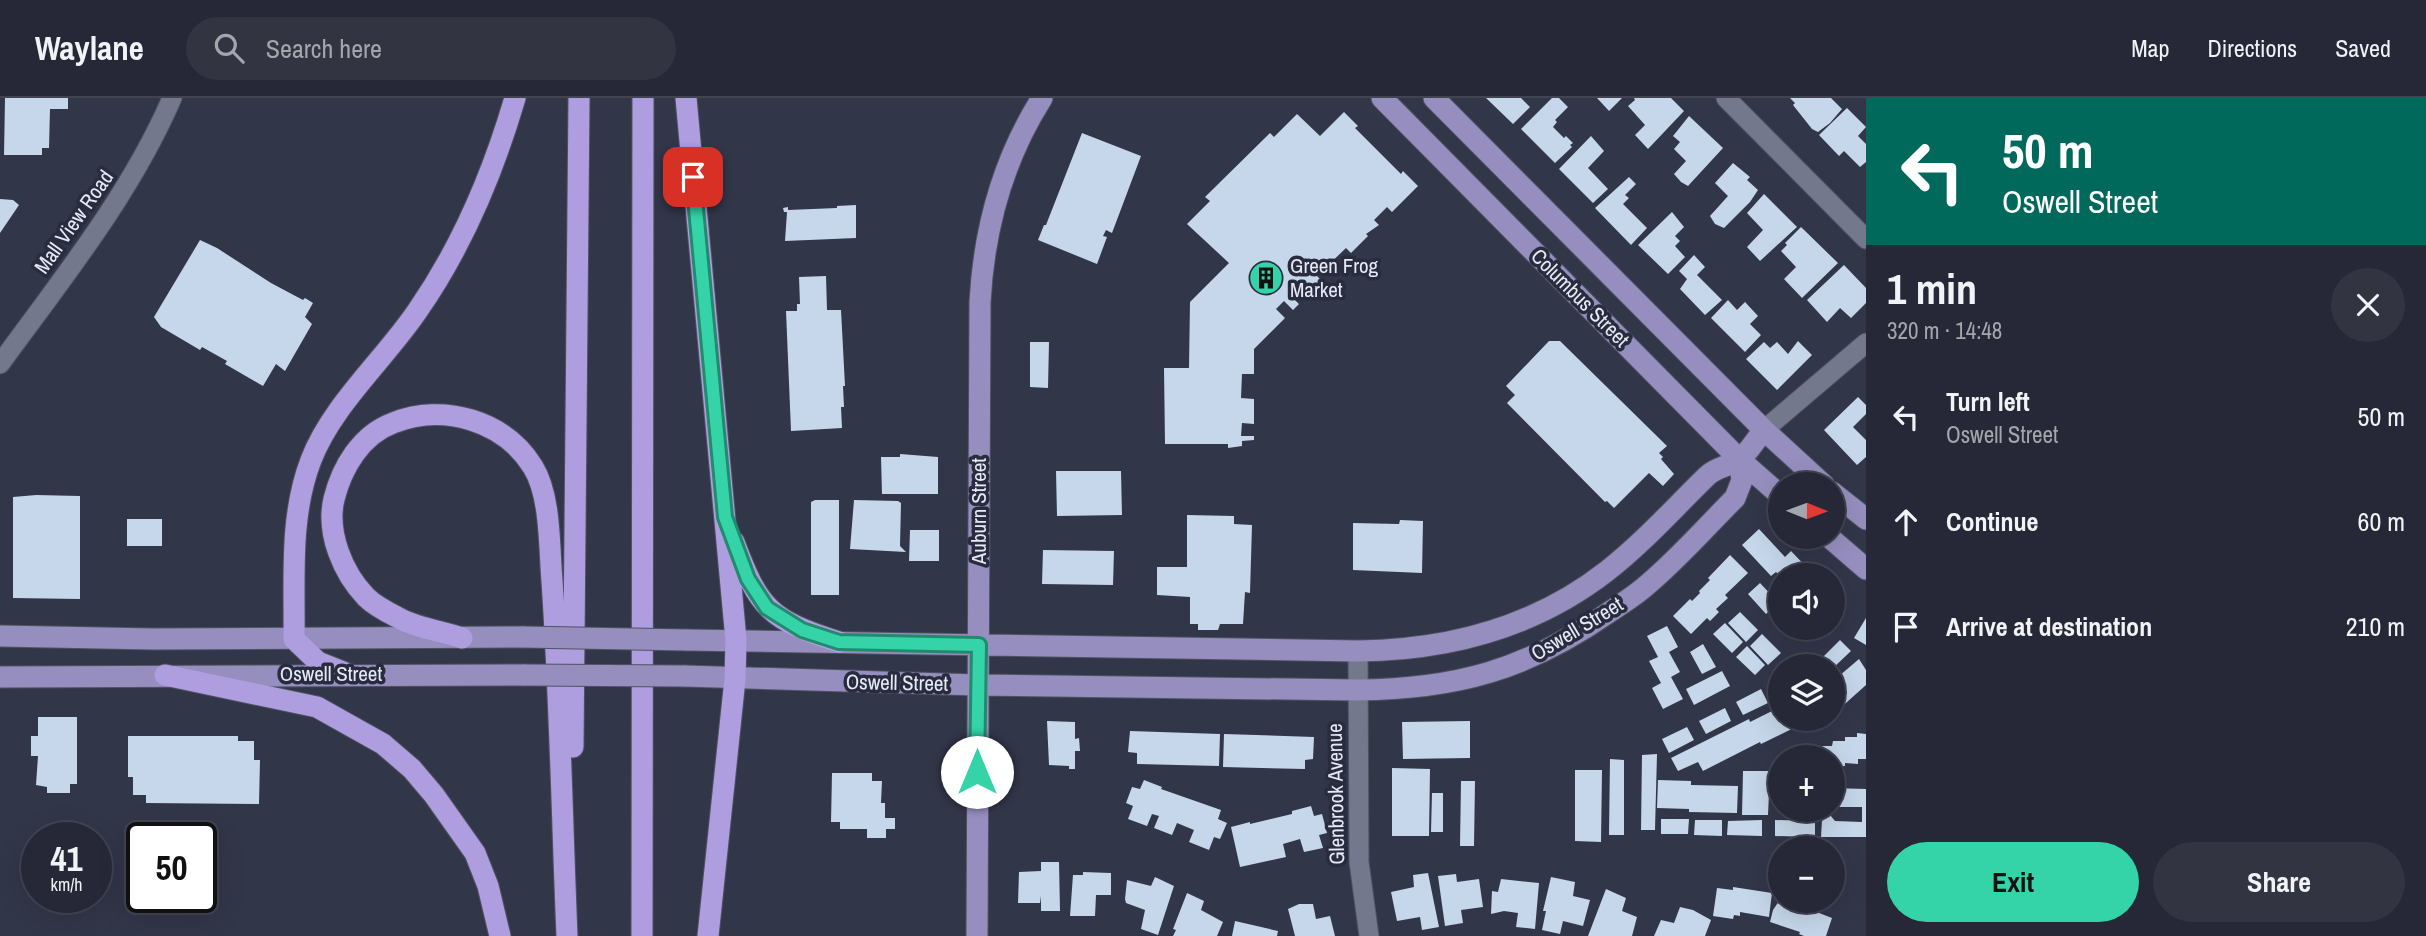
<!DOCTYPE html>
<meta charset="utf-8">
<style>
:root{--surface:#262837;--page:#323442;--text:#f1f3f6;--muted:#a4a6ad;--line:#424452;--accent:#34d4a8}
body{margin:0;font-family:"Archivo Narrow",sans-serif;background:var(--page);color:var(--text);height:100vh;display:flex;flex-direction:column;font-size:26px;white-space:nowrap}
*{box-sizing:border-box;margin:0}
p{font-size:23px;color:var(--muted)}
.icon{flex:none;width:38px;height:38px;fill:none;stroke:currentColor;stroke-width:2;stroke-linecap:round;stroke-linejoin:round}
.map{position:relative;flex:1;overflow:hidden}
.drawer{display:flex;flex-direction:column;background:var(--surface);width:560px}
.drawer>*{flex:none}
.top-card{background:#00695c;color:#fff;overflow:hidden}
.needle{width:46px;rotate:91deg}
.controls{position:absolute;left:1768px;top:374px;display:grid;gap:14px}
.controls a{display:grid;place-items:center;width:77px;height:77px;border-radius:50%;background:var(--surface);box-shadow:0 7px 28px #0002,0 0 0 2px var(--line);font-size:35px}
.speed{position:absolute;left:21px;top:724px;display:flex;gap:14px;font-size:35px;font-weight:700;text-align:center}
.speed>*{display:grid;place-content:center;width:91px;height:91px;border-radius:50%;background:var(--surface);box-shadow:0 7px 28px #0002,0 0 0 2px var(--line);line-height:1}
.speed small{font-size:18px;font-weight:400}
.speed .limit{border:4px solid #111;border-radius:10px;background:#fff;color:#111}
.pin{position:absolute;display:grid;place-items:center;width:60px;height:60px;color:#fff;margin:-30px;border-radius:14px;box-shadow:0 4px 10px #0006}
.me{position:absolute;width:77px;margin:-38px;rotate:0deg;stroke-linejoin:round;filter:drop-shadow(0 0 5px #0008)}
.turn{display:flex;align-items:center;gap:24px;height:147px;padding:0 21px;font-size:32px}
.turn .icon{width:91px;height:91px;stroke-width:2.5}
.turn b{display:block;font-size:49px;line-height:60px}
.round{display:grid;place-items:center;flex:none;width:74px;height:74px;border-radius:37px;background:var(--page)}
.overview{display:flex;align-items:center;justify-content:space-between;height:119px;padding:0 21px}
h1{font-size:42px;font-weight:700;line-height:52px}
.action{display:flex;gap:14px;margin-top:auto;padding:14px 21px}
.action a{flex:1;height:80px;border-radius:42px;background:var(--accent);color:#111;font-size:28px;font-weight:700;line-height:80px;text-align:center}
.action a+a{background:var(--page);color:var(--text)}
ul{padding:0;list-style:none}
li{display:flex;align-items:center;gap:21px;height:105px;padding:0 21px}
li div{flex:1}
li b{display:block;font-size:26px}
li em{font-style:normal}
header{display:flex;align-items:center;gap:42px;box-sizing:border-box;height:98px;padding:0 35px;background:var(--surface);border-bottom:2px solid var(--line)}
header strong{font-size:33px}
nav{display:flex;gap:38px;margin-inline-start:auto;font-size:24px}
.search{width:490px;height:63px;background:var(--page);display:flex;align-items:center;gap:18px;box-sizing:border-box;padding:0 24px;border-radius:38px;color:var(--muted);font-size:26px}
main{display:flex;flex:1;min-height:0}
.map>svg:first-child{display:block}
</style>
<header>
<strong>Waylane</strong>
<div class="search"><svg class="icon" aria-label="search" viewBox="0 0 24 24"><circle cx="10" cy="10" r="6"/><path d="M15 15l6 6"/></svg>Search here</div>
<nav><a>Map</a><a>Directions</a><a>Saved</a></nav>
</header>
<main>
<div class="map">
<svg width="1866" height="838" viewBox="0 0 1866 838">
<rect width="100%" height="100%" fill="#323649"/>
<path fill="#c6d7eb" d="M5,0H68V11H50L49,50H42V57H4Z
M1486,0H1521L1530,9L1513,26Z
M1552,0H1559L1568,9L1555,22L1557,24L1553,29L1564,40L1566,38L1573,45L1570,47L1572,49L1555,65L1521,31Z
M1597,0H1622L1609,13Z
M1634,0H1671L1684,13L1648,51L1635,37L1645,27L1628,8L1635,2Z
M1790,0H1831L1842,11L1830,25L1818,34L1812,31L1793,7L1795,5Z
M1847,10L1866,29L1858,38L1866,46V64L1860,69L1844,53L1839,58L1819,37Z
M1344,14L1358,28L1355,30L1401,76L1403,73L1418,88L1392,114L1387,109L1374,122L1379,127L1366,136L1368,138L1351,155L1346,150L1317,178L1322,183L1305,201L1300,196L1294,201L1299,206L1293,212L1284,203L1276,211L1285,220L1254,251V276H1242L1241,300L1254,301V326L1242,325L1241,338H1254V342L1242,343V348L1228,350V346H1165L1164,270H1189L1190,204L1229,165L1187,126L1210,103L1205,99L1270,35L1274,39L1297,16L1320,38Z
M1689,18L1723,50L1688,88L1681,84L1674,76L1686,63L1674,51L1680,44L1673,38Z
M1082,35L1141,58L1112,135L1106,132L1103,138L1107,139L1097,166L1038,142L1044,127H1046Z
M1591,38L1604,53L1588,70L1608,91L1593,105L1559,71Z
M1733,65L1750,79L1747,82L1758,92L1750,104L1724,130L1715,126L1710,118L1728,98L1715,85Z
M1629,79L1636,86L1625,97L1629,100L1623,106L1647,130L1631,147L1595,110Z
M1764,96L1797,129L1760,163L1747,149L1763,132L1747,115Z
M0,101L13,102L19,107L0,135Z
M856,107V140L785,143L787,114H784L783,110L788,109V112L837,110V108Z
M1672,114L1684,129L1675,138L1680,143L1675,148L1685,159L1668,176L1638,147Z
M1801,129L1838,165L1802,200L1784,181L1796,169L1781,153L1787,147L1785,145Z
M200,142L217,150L271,185L303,202L305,200L313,205L305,219L312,226L285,273L276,266L263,288L225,266L227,263L202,249L200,252L161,229L154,219Z
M1694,157L1705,169L1697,177L1722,202L1705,217L1680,191L1687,181L1679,173Z
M1844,167L1866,190V205L1851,220L1840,210L1827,224L1807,202Z
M826,178L827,212H841L845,288H843L844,309H841L842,330L791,333L786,213H797V206H800L799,179Z
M1728,202L1737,212L1745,204L1758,218L1750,226L1761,237L1745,254L1711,220Z
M1549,243H1560L1667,348L1659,355L1663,359L1661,361L1674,376L1663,388L1649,375L1614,410L1607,403L1605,404L1507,305L1515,297L1506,288Z
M1798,243L1812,257L1777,292L1746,261L1764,244L1770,250L1777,244L1788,256Z
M1030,244H1049L1048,290L1030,289Z
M1858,299L1866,307V316L1853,329L1866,342V359L1857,367L1824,332Z
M900,356L938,359V396H882L881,359H900Z
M1056,373H1121L1122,417L1057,418Z
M36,397L80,398V501L13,500V399Z
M815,402H839V497H811V404Z
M854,402L898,403L901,405L900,448L906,454L850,451Z
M1187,417L1234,418V426L1252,427L1250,495L1245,494L1243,526H1220L1218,532H1198V526H1190V499L1157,497V469H1187Z
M127,421H162V448H127Z
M1400,422L1423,423L1422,475L1353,472V425L1399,426Z
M1759,431L1785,459L1791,453L1813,476L1814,475L1817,478H1780L1776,474L1771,478L1742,447Z
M910,432H939V463H909Z
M1043,452L1114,453L1113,487L1042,486Z
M1730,457L1748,475L1725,497L1728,500L1716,511L1719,514L1710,523L1707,520L1691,536L1673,518L1690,501L1692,503L1700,495L1699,493L1710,482L1708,480Z
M1760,485L1778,504L1766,516L1748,496Z
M1780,511V529L1771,519Z
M1740,514L1758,532L1746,544L1728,525Z
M1866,520V547L1854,540Z
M1725,525L1743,544L1732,555L1713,536Z
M1667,528L1678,549L1669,554L1680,574L1671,579L1683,601L1663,611L1652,590L1661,585L1649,563L1658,559L1647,538Z
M1781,530H1797L1788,538Z
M1762,536L1781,555L1768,567L1750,548Z
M1840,542L1851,553L1832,571V569H1813Z
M1703,546L1716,569L1702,576L1690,554Z
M1747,548L1765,567L1755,577L1736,559Z
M1859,561L1866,572V587L1837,613L1838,618L1820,631L1812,621H1832V584Z
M1722,573L1730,588L1694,607L1686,591Z
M1761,591L1768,605L1743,617L1736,604Z
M1780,609V621H1802L1804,625L1761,646L1760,644L1703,673L1698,664L1678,673L1671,660L1749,621L1750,624Z
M1725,610L1731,623L1706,636L1699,623Z
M38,619H77V686H70V695H47V689L36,687L38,658H31V638H38Z
M1047,623L1075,624V641L1079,640L1080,653H1075V671H1069V668L1049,667Z
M1470,623V660L1403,661L1402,624Z
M1687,629L1694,642L1669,655L1662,641Z
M1130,633L1220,636L1219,668L1137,666V655L1128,654Z
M1857,635L1866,636V661H1858V666L1845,665V668H1832V660H1820V648H1832L1833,643H1845V639H1857Z
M1224,636L1314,639L1313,661L1305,662V671L1223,669Z
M128,638H238V643H254V662H260L259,706L146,705V697H133V679H128Z
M1657,656L1655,732H1641L1642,657Z
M1610,661L1624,662V737H1609Z
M1392,670L1430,671L1429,738H1392Z
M1575,672H1602L1601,744L1575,743Z
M1743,673H1770L1768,717H1742Z
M832,675H872V683H882L881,705H885V720H895V731H886V740H867V731H840V724H831Z
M1144,682L1162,689L1161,691L1221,712L1218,721L1227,725L1220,741L1214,739L1209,752L1189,744L1194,732L1177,725L1172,737L1154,730L1159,718L1152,716L1147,728L1128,721L1133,708L1126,705L1132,689L1140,691Z
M1658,682L1691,683V687L1738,688L1737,715L1689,714V711L1657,710Z
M1461,683H1475L1474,748H1460Z
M1832,690L1866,691V739H1821L1822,722H1818V712H1830V717L1835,723L1862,724V709H1832Z
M1432,695H1443V734H1431Z
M1311,708L1314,718L1322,716L1327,735L1319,737L1323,750L1304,754L1300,741L1283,746L1286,759L1240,769L1231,729L1250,724V726L1292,716V713Z
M1783,712H1812V717H1783Z
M1661,721H1689L1688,736H1661Z
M1695,722H1722V738L1694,737Z
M1762,722V738L1727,737L1728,723Z
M1775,722L1815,723V739L1775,738Z
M1041,764H1059L1060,813H1041V798L1040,805H1018L1019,774L1041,773Z
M1083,774L1111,775V797H1096L1095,818H1070L1073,777H1083Z
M1428,775L1439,829L1422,832L1420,819L1397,823L1391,794L1414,789L1413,777Z
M1456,776L1457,784L1479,781L1483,809L1461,812L1463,825L1445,828L1438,778Z
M1155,779L1174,788L1158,837L1141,831L1145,812L1126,805L1125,801L1127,782L1151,788Z
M1551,779L1575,784L1573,798L1590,802L1583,828L1563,823L1560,836L1542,832L1546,813H1543Z
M1501,781L1539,785L1535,831L1516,829L1518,815L1504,813L1491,816L1492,793L1498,794Z
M1733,789L1772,795L1769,819L1740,814V818L1734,817L1733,821L1713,818L1717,790L1733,792Z
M1606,791L1626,800L1622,813L1637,819L1632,838H1588Z
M1187,795L1204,803L1201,812L1223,824L1217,838H1173L1176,832L1173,831Z
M1779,803L1786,806L1787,803L1816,805L1814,813L1832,820L1826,838H1804L1799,836L1800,834L1770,824L1773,812Z
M1299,806H1313L1316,821L1330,818L1335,838H1295L1288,811Z
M1680,809L1693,812L1711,822L1705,838H1654L1661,822L1674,825Z
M1235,823L1278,833L1277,838H1232Z"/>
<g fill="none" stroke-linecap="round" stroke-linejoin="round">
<g stroke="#4f5262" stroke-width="21">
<path id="minor" d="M1726,0L1866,141
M0,266C62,181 130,97 172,0
M1764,332L1866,245
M1358,553L1359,764L1369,838"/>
</g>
<g stroke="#4f5262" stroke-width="23">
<path id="major" d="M1382,0L1739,361L1780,397
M1434,0L1764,332L1824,387
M1832,394L1866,421
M1829,439L1866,471
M0,538L153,541L523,539
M687,542L1358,553C1448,552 1534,530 1607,473C1643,445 1674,410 1707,378C1716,369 1730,368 1740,361C1749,354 1756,341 1764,332
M685,578L977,587L1357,592C1456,591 1526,572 1608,515C1621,506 1635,498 1647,487C1678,461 1706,429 1735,400L1742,382L1739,361
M0,579L524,577
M977,838L980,204C984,130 1002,63 1042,0"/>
</g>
<g stroke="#4f5262" stroke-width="23">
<path id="highway" d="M686,0L736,542L735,581L708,838
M734,444C759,511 770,522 839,544
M462,540C442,533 416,530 397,519C387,514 374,507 366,499C343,475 326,435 334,401C342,369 361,337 393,325C443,305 504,322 533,369C551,398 549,449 552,483C560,601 562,720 567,838
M348,576L318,564L294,541C295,481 289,419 311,362C332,307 385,261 418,212C463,147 493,75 515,0
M165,577L317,609L383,646L412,671L434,697L475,755L488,788L500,838
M573,649L579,0
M642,838L643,0"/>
</g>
<use href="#minor" stroke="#73788d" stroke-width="19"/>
<use href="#major" stroke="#968ebe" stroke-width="21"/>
<use href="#highway" stroke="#ae9ddf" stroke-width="21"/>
<g stroke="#4f5262" stroke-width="23" stroke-linecap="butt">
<path id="major-bridge" d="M523,539L687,542
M524,577L685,578"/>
</g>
<use href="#major-bridge" stroke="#968ebe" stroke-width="21"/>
</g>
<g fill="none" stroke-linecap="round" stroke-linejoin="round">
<g stroke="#228a6d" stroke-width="18">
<path id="route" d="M693,79L725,419L748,481L767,510L802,532L839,544L979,547L977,674"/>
</g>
<use href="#route" stroke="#34d4a8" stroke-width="12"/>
</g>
<defs>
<g id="building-disc" transform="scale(1.75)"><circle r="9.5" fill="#34d4a8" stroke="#282c3e"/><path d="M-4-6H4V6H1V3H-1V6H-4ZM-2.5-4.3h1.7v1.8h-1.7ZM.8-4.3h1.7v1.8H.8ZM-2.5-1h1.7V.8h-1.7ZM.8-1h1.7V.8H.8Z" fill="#111"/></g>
</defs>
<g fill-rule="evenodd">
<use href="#building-disc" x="1266" y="180"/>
</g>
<g text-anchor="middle" stroke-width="7" stroke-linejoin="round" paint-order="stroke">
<g font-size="21" fill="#e7eaf6" stroke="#282c3e">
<text transform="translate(74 124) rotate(-55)" y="7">Mall View Road</text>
<text transform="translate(1580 200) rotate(45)" y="7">Columbus Street</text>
<text transform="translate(979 413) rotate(-90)" y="7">Auburn Street</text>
<text transform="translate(1577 531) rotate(-31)" y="7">Oswell Street</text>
<text x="331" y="583">Oswell Street</text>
<text transform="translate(897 585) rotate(1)" y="7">Oswell Street</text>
<text transform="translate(1336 696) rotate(-91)" y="7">Glenbrook Avenue</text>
</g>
<g font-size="21" fill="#e7eaf6" stroke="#282c3e" text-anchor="start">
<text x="1290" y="175">Green Frog<tspan x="1290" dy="24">Market</tspan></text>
</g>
</g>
</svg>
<div class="controls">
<a><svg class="needle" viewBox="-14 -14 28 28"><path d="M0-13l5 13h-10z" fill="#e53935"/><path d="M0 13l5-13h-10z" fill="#a4a6ad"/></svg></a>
<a><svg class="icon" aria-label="sound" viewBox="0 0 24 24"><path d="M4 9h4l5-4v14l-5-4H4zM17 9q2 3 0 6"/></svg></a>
<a><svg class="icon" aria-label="layers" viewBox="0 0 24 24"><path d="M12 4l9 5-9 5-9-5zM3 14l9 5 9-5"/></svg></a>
<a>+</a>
<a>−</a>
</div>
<div class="speed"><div>41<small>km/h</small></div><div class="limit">50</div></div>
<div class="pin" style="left:693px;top:79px;background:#d93025"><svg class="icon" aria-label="arrive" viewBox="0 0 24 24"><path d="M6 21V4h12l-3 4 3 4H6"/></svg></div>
<svg class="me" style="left:977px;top:674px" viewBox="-20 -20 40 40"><circle r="19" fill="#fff"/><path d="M0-13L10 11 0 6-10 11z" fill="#34d4a8"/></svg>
</div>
<section class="drawer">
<div class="top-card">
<div class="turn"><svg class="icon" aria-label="left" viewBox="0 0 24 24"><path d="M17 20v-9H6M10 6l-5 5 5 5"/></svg><div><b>50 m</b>Oswell Street</div></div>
</div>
<div class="overview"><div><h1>1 min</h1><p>320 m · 14:48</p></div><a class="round"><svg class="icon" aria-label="close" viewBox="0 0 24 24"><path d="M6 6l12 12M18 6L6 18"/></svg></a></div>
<ul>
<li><svg class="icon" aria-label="left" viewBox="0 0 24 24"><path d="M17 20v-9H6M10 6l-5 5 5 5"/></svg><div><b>Turn left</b><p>Oswell Street</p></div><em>50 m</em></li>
<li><svg class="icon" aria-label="ahead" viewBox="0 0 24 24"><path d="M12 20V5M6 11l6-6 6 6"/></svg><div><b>Continue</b></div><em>60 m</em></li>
<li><svg class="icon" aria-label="arrive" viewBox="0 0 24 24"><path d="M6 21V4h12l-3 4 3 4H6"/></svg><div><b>Arrive at destination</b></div><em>210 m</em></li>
</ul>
<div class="action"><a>Exit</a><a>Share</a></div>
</section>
</main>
